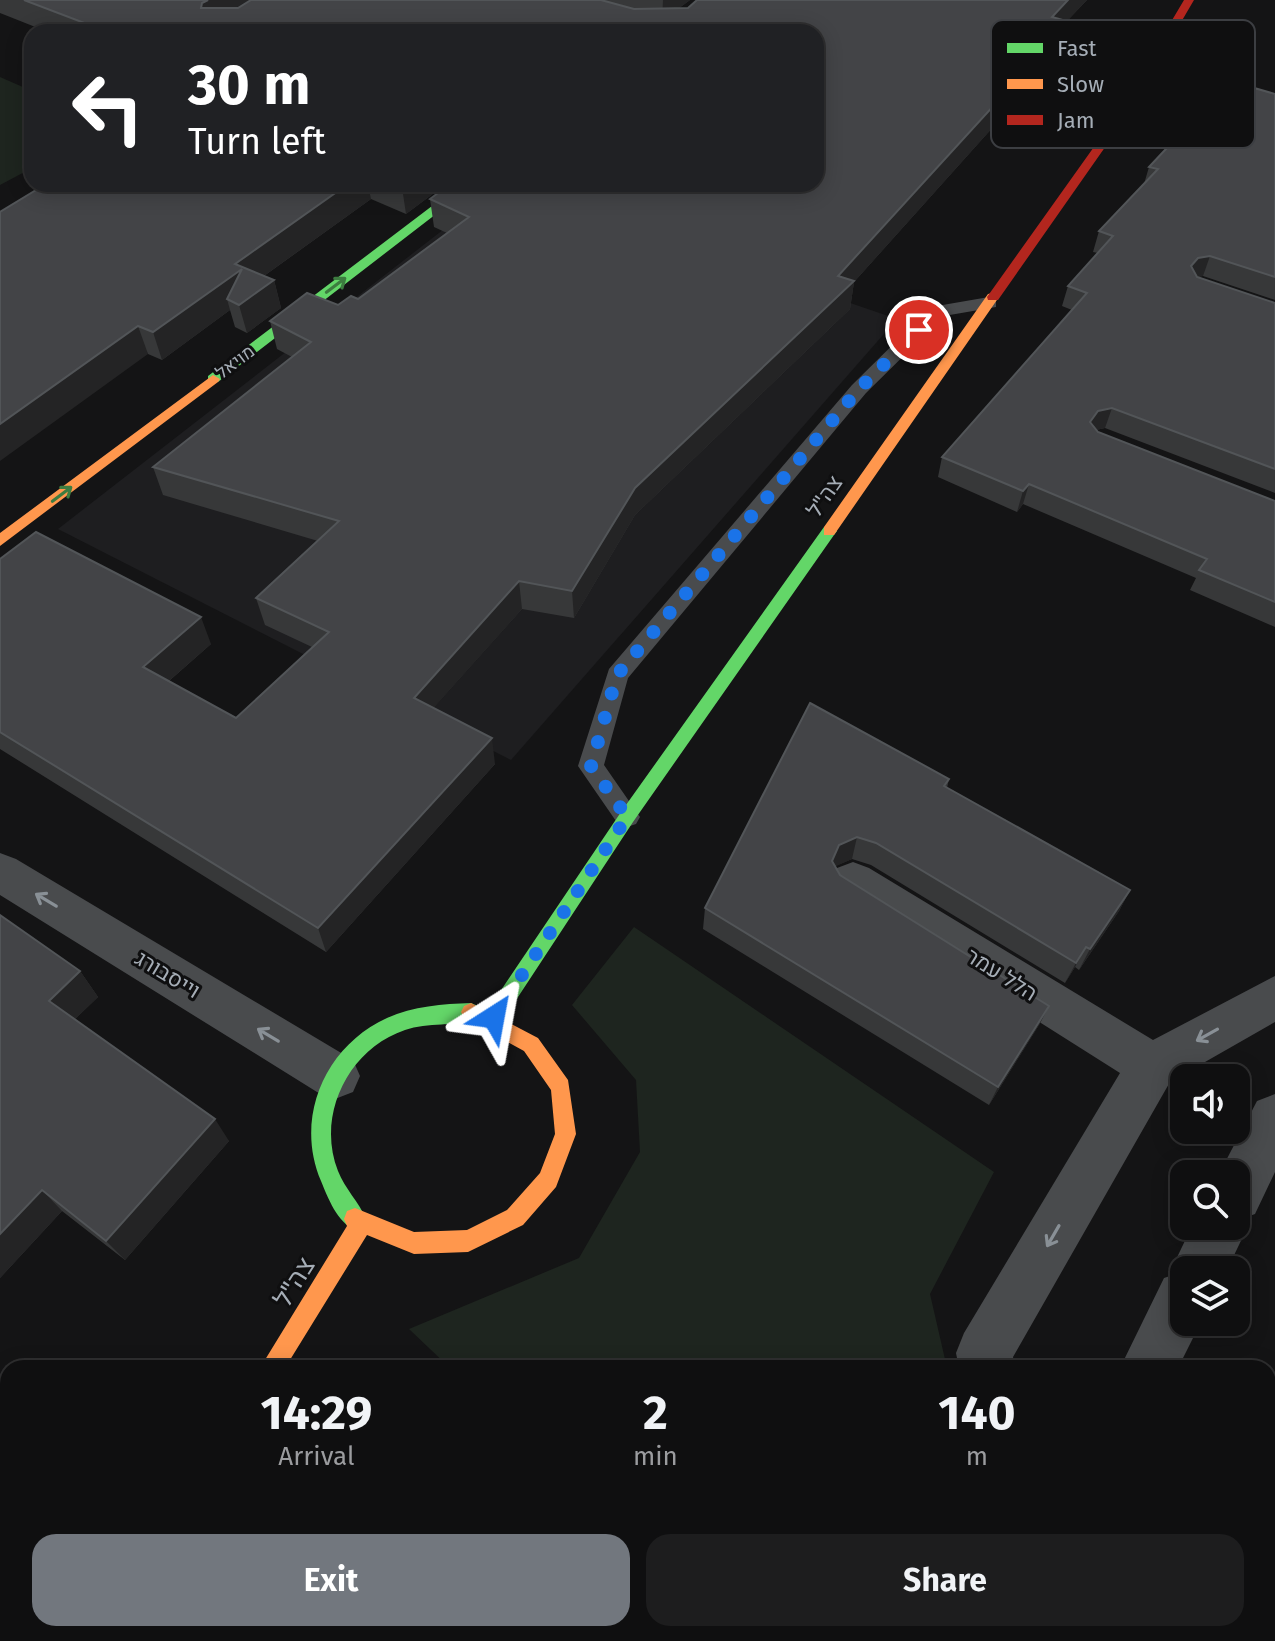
<!DOCTYPE html>
<meta charset="utf-8">
<style>
:root{--surface:#0f0f10;--page:#1d1d1e;--text:#f1f3f6;--muted:#9b9c9f;--line:#2f2f30;--accent:#72777e}
body{margin:0;font-family:"Fira Sans",Heebo,sans-serif;background:var(--page);color:var(--text);height:100vh;display:flex;flex-direction:column;font-size:30px;white-space:nowrap}
*{box-sizing:border-box;margin:0}
p{font-size:26px;color:var(--muted)}
.icon{flex:none;width:44px;height:44px;fill:none;stroke:currentColor;stroke-width:2;stroke-linecap:round;stroke-linejoin:round}
.map{position:relative;flex:1;overflow:hidden}
.panel{position:absolute;left:0px;top:1360px;width:1276px;height:282px;display:flex;flex-direction:column;background:var(--surface);border-radius:24px 24px 0 0;box-shadow:0 4px 20px #0003,0 0 0 2px var(--line)}
.panel>*{flex:none}
.guide{position:absolute;left:24px;top:24px;width:800px;height:168px;border-radius:24px;box-shadow:0 4px 20px #0003,0 0 0 2px var(--line);background:#202124;color:#fff;overflow:hidden}
.tools{position:absolute;left:1170px;top:1064px;display:grid;gap:16px}
.tools a{display:grid;place-items:center;width:80px;height:80px;border-radius:16px;background:var(--surface);box-shadow:0 4px 20px #0003,0 0 0 2px var(--line);font-size:40px}
.pin{position:absolute;display:grid;place-items:center;width:68px;height:68px;color:#fff;margin:-34px;border:4px solid #fff;border-radius:50%;box-shadow:0 2px 8px #0007}
.me{position:absolute;width:88px;margin:-44px;rotate:34deg;stroke-linejoin:round;filter:drop-shadow(0 0 6px #0008)}
.turn{display:flex;align-items:center;gap:28px;height:168px;padding:0 32px;font-size:36px}
.turn .icon{width:104px;height:104px;stroke-width:2.5}
.turn b{display:block;font-size:56px;line-height:68px}
.eta{display:flex;justify-content:space-evenly;align-items:center;height:136px;text-align:center}
.eta b{font-size:48px;font-weight:700;line-height:56px}
.primary-button{display:flex;gap:16px;margin-top:auto;padding:16px 32px}
.primary-button a{flex:1;height:92px;border-radius:24px;background:var(--accent);color:#fff;font-size:32px;font-weight:700;line-height:92px;text-align:center}
.primary-button a+a{background:var(--page);color:var(--text)}
.map>svg:first-child{display:block}
</style>
<div class="map">
<svg width="1275" height="1641" viewBox="0 0 1275 1641">
<rect width="100%" height="100%" fill="#141415"/>
<path fill="#1e1e20" d="M502,184L897,319L511,760L58,529Z"/>
<path fill="#1e251f" d="M0,77L32,91V168L0,185Z
M634,927L994,1172L930,1294L947,1368H450L409,1329L579,1258L640,1152L636,1080L572,1005Z
M727,1634H1084L1081,1641H734Z"/>
<g fill="none" stroke-linecap="round" stroke-linejoin="round">
<path fill="#494b4d" fill-rule="evenodd" d="M989,297L996,299V307L944,316L866,393L628,678L604,765L640,817L636,824L627,827L618,824L578,766L609,669L852,385L931,307Z"/>
<path fill="#494b4d" fill-rule="evenodd" d="M0,853L16,859L353,1060L360,1076L353,1092L335,1099L317,1092L0,895Z
M853,862L869,868L1153,1040L1275,976V1022L1170,1082L1013,1357L1015,1368H959L956,1353L964,1333L1120,1073L837,894L830,881L837,868Z
M1275,1094V1172L1255,1214L1244,1218L1248,1226L1227,1270H1184V1322H1201L1178,1368H1120L1164,1278L1173,1275L1171,1270L1192,1226H1236V1174H1219L1257,1101Z
M1154,1634H1224L1227,1641H1157Z"/>
<path fill="#63d668" fill-rule="evenodd" d="M461,184H475L218,382H208V376Z
M829,526L837,531L834,535L633,822L501,1023L494,1026L487,1023L484,1017L487,1011L621,812L824,527Z
M471,1003L478,1006L481,1012L478,1018C455,1027 428,1022 405,1030C348,1049 316,1116 338,1171C345,1189 359,1202 366,1219L363,1227L355,1230C337,1222 328,1198 321,1181C294,1118 325,1046 387,1018C413,1006 443,1004 471,1003Z"/>
<path fill="#ff974d" fill-rule="evenodd" d="M993,293L999,297L834,535H824V527L988,294Z
M213,375L220,379L218,382L0,546V533Z
M471,1003L538,1038L568,1080L576,1134L556,1187L523,1225L468,1252L414,1254L367,1235L285,1368H260L347,1226L344,1219L347,1211L355,1208L414,1232L467,1230L507,1210L540,1173L555,1134L551,1090L524,1051L464,1018L461,1012L464,1006Z"/>
<path fill="#b3261e" fill-rule="evenodd" d="M1184,0H1194L1122,123L998,300H988L987,297L1111,123Z
M98,1634H125L122,1641H95Z"/>
</g>
<path fill="#373839" d="M0,0H690L679,8H688L697,0H1087L1067,21L1070,22L1064,48L854,282L850,309L635,515L574,618L522,609L433,708L495,764L326,952L0,749V559L211,644L169,681L236,718L312,647L265,625L256,598L318,541L163,495L153,467L292,357L277,349L270,321L338,305L358,299L447,233L434,227L430,199L816,32H48L0,13Z
M1275,94V300L1203,276L1197,277L1275,303V493L1105,428L1096,430L1098,432L1275,501V627L1190,590L1196,578L1023,504L1017,512L938,477L942,457L1072,310L1062,306L1068,286L1098,253L1093,252L1099,231L1144,184L1149,167Z
M46,184H446L406,214L371,199L264,276L274,280L281,308L247,333L235,327L230,310L162,360L148,354Z
M949,779L947,788L1130,890L1119,911L1079,970L1075,967L1065,983L871,865L852,859L835,866L840,875L1049,1006L1039,1025L989,1105L703,929L705,908Z
M0,915L80,971L98,997L75,1019L229,1141L125,1260L62,1211L0,1278Z"/>
<path fill="#242425" d="M208,0H257L208,29L201,8L202,3Z
M663,0H690L662,21Z
M1068,0H1087L1046,43L1052,17Z
M1070,22L1064,48L854,282L850,309L635,515L574,618L572,591L635,488L838,276Z
M348,184H368L371,199L247,288L227,299L230,310L162,360L153,332L235,264Z
M406,184H446L406,214L402,187Z
M1210,256L1203,276L1190,278L1191,266L1198,258Z
M274,280L281,308L247,333L239,305Z
M138,326L148,354L0,461V424Z
M1112,408L1105,428L1091,431L1090,422L1098,411Z
M1029,484L1023,504L1017,512L1023,491Z
M519,581L522,609L419,724L414,698Z
M201,617L211,644L155,693L143,667Z
M492,738L495,764L326,952L318,928Z
M857,837L852,859L834,867L832,861L839,845Z
M1130,890L1119,911L1079,970L1090,949Z
M1086,947L1075,967L1065,983L1076,963Z
M80,971L98,997L68,1026L49,1001Z
M1049,1006L1039,1025L989,1105L998,1087Z
M215,1119L229,1141L125,1260L106,1241Z
M42,1190L62,1211L0,1278V1234Z"/>
<path fill="#434447" stroke="#525558" stroke-width="2" d="M24,0H208L202,3L201,8H238L251,0H601L634,9L688,8L697,0H1068L1052,17L1070,22L838,276L854,281L635,488L572,591L519,581L414,698L492,738L318,928L0,732V559L36,532L201,617L143,667L236,718L329,632L256,598L339,521L153,467L311,342L270,321L307,293L338,305L351,296L358,299L469,217L430,199L450,184H816V32H108Z
M1230,81L1275,94V277L1210,256L1198,258L1191,266L1197,277L1275,303V469L1112,408L1098,411L1090,422L1098,432L1275,501V602L1199,570L1207,559L1029,484L1023,491L942,457L1087,293L1068,286L1113,236L1099,231L1158,169L1149,167Z
M46,184H348L235,264L274,280L239,305L227,299L242,269L153,332L138,326L0,424V212Z
M810,703L949,779L944,786L1130,890L1090,949L1086,947L1076,963L876,843L857,837L839,845L832,861L840,875L1049,1006L998,1087L705,908Z
M0,915L80,971L49,1001L215,1119L106,1241L42,1190L0,1234Z"/>
<defs><path id="oneway-shaft" d="M-6 0H5M1.5-3L5.5 0L1.5 3" fill="none" stroke-width="1.6" stroke-linecap="round" stroke-linejoin="round" transform="scale(2)"/></defs>
<g stroke="#3d7c40">
<use href="#oneway-shaft" transform="translate(336 285) rotate(-37)"/>
<use href="#oneway-shaft" transform="translate(62 494) rotate(-37)"/>
</g>
<g stroke="#899096">
<use href="#oneway-shaft" transform="translate(46 900) rotate(-149)"/>
<use href="#oneway-shaft" transform="translate(268 1035) rotate(-149)"/>
<use href="#oneway-shaft" transform="translate(1207 1035) rotate(151)"/>
<use href="#oneway-shaft" transform="translate(1053 1236) rotate(120)"/>
</g>
<g fill="none" stroke-linecap="round" stroke-linejoin="round">
<path stroke="#1a73e8" stroke-width="14" stroke-dasharray="0 25.2" d="M494,1017L627,817L591,766L617,675L859,389L919,330"/>
</g>
<g text-anchor="middle" stroke-width="6" stroke-linejoin="round" paint-order="stroke">
<g font-size="18" fill="#a5adb6" stroke="#0f0f10">
<text transform="translate(235 362) rotate(-37)" y="6">מויאל</text>
</g>
<g font-size="22" fill="#a5adb6" stroke="#0f0f10">
<text transform="translate(824 496) rotate(-55)" y="8">צה"ל</text>
<text transform="translate(168 974) rotate(31)" y="8">וייסבורג</text>
<text transform="translate(1002 974) rotate(32)" y="8">הלל עמר</text>
</g>
<g font-size="26" fill="#a5adb6" stroke="#0f0f10">
<text transform="translate(294 1282) rotate(-58)" y="9">צה"ל</text>
</g>
</g>
<rect x="991" y="20" width="264" height="128" rx="12" fill="#0f0f10" stroke="#3c3e42" stroke-width="2"/>
<rect x="1007" y="43" width="36" height="10" fill="#63d668"/>
<rect x="1007" y="79" width="36" height="10" fill="#ff974d"/>
<rect x="1007" y="115" width="36" height="10" fill="#b3261e"/>
<g font-size="22" fill="#a5adb6">
<text x="1057" y="56">Fast</text>
<text x="1057" y="92">Slow</text>
<text x="1057" y="128">Jam</text>
</g>
</svg>
<div class="tools">
<a><svg class="icon" aria-label="sound" viewBox="0 0 24 24"><path d="M4 9h4l5-4v14l-5-4H4zM17 9q2 3 0 6"/></svg></a>
<a><svg class="icon" aria-label="search" viewBox="0 0 24 24"><circle cx="10" cy="10" r="6"/><path d="M15 15l6 6"/></svg></a>
<a><svg class="icon" aria-label="layers" viewBox="0 0 24 24"><path d="M12 4l9 5-9 5-9-5zM3 14l9 5 9-5"/></svg></a>
</div>
<div class="pin" style="left:919px;top:330px;background:#d93025"><svg class="icon" aria-label="arrive" viewBox="0 0 24 24"><path d="M6 21V4h12l-3 4 3 4H6"/></svg></div>
<svg class="me" style="left:494px;top:1017px" viewBox="-20 -20 40 40"><path d="M0-17L14 15 0 8-14 15z" fill="#1a73e8" stroke="#fff" stroke-width="4"/></svg>
<div class="guide">
<div class="turn"><svg class="icon" aria-label="left" viewBox="0 0 24 24"><path d="M17 20v-9H6M10 6l-5 5 5 5"/></svg><div><b>30 m</b>Turn left</div></div>
</div>
<section class="panel">
<div class="eta">
<div><b>14:29</b><p>Arrival</p></div>
<div><b>2</b><p>min</p></div>
<div><b>140</b><p>m</p></div>
</div>
<div class="primary-button"><a>Exit</a><a>Share</a></div>
</section>
</div>
